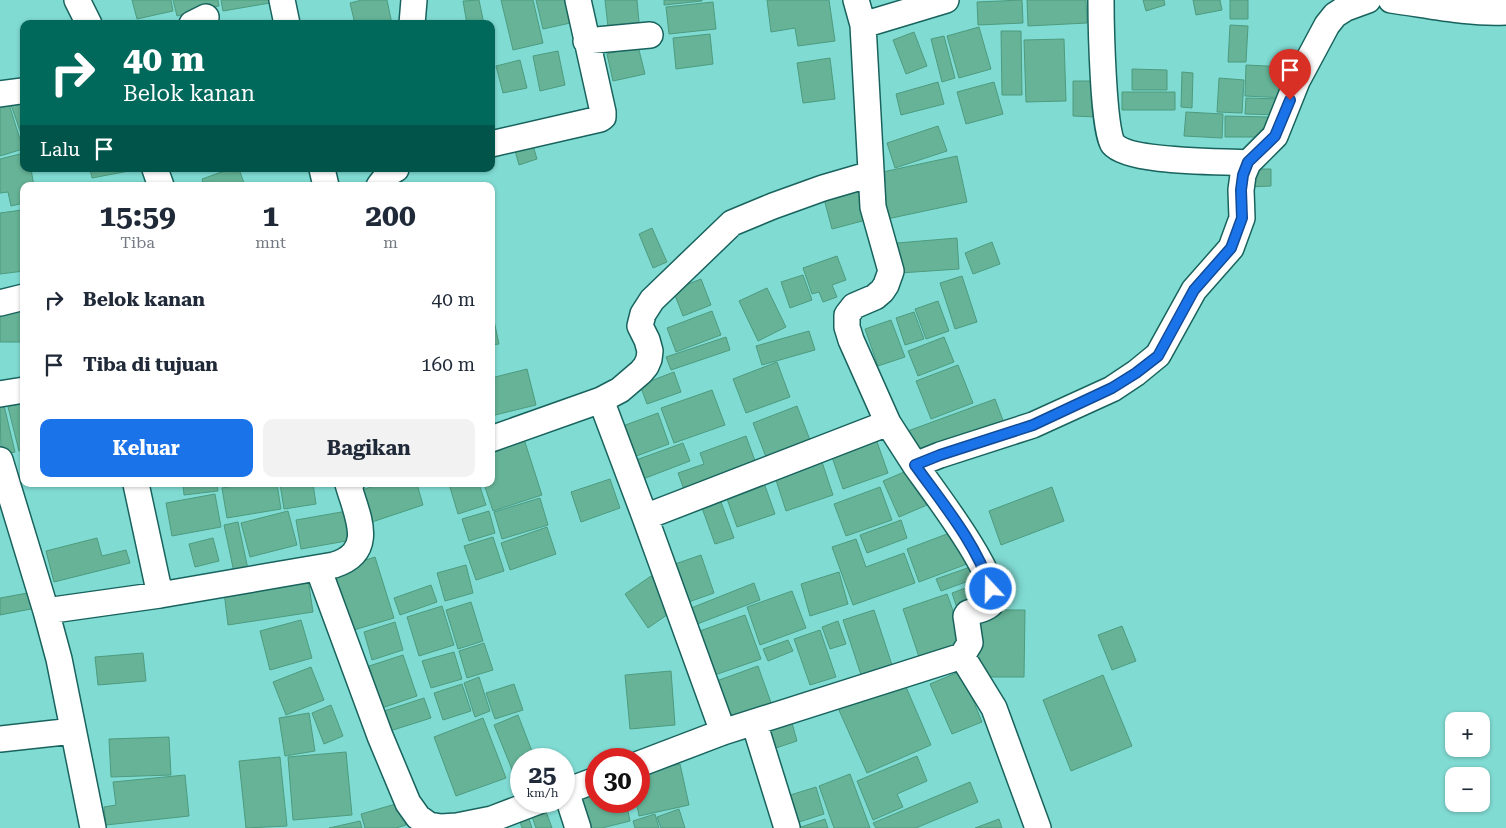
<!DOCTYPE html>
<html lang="id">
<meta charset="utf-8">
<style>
:root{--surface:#fff;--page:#f2f2f3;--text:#1f2937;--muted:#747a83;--accent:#1a73e8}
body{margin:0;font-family:"Roboto Serif",serif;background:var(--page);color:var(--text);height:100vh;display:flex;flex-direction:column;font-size:19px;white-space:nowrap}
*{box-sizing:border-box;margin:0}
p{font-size:16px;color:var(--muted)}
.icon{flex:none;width:28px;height:28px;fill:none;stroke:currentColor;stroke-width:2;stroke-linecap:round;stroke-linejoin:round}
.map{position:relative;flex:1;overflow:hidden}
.side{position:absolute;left:20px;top:182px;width:475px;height:305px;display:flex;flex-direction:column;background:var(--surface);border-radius:10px;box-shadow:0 1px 4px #0004}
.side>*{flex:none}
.banner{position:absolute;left:20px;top:20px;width:475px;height:152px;border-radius:10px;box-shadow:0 1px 4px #0004;background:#00695c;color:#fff;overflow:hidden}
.tools{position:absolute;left:1445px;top:712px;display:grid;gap:10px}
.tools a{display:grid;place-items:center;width:45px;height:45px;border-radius:10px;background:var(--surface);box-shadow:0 1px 4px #0004;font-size:25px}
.speed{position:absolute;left:510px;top:748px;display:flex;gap:10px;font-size:25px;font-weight:700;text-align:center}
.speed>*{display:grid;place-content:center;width:65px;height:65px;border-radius:50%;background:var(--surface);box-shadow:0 1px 4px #0004;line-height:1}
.speed small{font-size:12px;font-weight:400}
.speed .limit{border:8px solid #d22;background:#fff;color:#111}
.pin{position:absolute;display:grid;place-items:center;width:42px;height:42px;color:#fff;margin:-51px -21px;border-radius:50% 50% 50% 0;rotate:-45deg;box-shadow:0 0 5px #0007}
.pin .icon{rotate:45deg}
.me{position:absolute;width:55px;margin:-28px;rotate:339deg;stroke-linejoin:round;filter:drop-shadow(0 0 4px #0008)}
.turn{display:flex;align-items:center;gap:18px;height:105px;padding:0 20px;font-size:22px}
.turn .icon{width:65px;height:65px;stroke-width:2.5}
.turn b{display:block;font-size:35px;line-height:42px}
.then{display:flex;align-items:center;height:48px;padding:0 20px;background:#0003;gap:10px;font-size:19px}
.eta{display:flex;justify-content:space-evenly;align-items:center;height:85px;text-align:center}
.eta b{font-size:30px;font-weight:700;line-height:35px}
.cta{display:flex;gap:10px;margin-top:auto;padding:10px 20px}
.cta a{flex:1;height:58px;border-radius:10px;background:var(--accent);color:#fff;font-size:20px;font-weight:700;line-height:58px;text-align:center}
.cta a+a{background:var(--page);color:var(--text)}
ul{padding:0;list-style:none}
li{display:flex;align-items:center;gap:15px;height:65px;padding:0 20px}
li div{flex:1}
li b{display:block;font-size:19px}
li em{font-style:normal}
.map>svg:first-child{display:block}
</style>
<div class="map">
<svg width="1506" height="828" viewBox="0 0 1506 828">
<rect width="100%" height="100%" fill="#80dbd3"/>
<path fill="#66b397" stroke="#4d9b7f" d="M132,0H171L173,11L137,19Z
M173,0H218L219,6L177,16Z
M221,0H269L270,3L223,11Z
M362,0H387L392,24H355L350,3Z
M479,0L484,24H467L463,1Z
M501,0H533L543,43L513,50Z
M536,0H570L575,22L543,29Z
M605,0H637L640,33L609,36Z
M664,0H702V1L664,5Z
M767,0H829L835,41L798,46L795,28L771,32Z
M1022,0L1023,23L978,25L977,2Z
M1027,0H1086L1087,23L1028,26Z
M1143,0H1164L1165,5L1146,11Z
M1193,0H1220L1222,10L1196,15Z
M1230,0H1248V19H1230Z
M713,2L716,29L669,34L666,7Z
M1230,25L1248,26L1246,62H1228Z
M979,27L991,69L959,78L947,36Z
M1001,31H1021L1022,95H1002Z
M914,32L927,66L906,74L893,40Z
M710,34L713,64L676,69L673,38Z
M944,36L955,78L942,82L931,39Z
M1064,39L1066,101L1026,102L1024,40Z
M638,46L645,74L613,81L607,54Z
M558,51L565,85L540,91L533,56Z
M830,58L835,99L803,103L797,63Z
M520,60L527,88L503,93L496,66Z
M1246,65L1287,67L1286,98L1245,96Z
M1132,69L1167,70V90H1132Z
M1182,72L1193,73L1192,108L1181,107Z
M1219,78L1244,80L1242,113L1217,112Z
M1073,81H1098L1097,117L1073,116Z
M938,82L944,104L901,115L896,94Z
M994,82L1003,114L966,124L957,92Z
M1122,92H1175V110H1122Z
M1246,98L1281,99V115L1245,114Z
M24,100V142L11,105Z
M9,104L23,149L0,156V107Z
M1186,112L1223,114L1222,138L1184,136Z
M1225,116L1268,117V137H1225Z
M938,126L947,151L895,168L887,143Z
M532,142L537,159L519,165L514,147Z
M24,153V169H31L34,186H24V203L11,206L8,192L0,193V159Z
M957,156L967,202L887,219L878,173Z
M90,169H133L134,170L92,178Z
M230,169H239L245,186H204L202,179Z
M1248,169H1271V186L1248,187Z
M861,185L870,219L832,229L823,195Z
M22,210L24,222V271L0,274V213Z
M652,228L667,262L653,268L639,234Z
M957,238L959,269L900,273L897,243Z
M992,242L1000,264L973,274L965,253Z
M837,256L846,280L832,285L837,297L823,302L819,292L812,294L803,268Z
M803,275L812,300L790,308L781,282Z
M962,276L977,322L955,329L940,283Z
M701,279L711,305L683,316L673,290Z
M767,288L786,327L758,341L739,301Z
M938,301L949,331L926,339L915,309Z
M491,307L499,344L491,345Z
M24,311V342H0V312Z
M712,311L721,335L676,352L667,328Z
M914,312L924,339L905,345L896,318Z
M891,320L905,357L878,366L865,329Z
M809,331L815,350L762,365L756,346Z
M726,337L730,350L671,370L666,357Z
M944,337L954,362L918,376L908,351Z
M777,362L790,397L746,413L733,379Z
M958,365L973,403L931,419L916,381Z
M527,369L536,405L491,416V378Z
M674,372L681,392L647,404L640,385Z
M712,390L725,425L674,443L661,408Z
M24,394V449L19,451L6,399Z
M995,399L1004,423L914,456L905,432Z
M3,401L15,452L1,455L0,402Z
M797,406L810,440L766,457L753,423Z
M658,413L669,444L631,458L620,427Z
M523,436L542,495L493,511L484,484H491V446Z
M746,436L758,469L686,495L678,473L704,464L700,453Z
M876,439L888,473L843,489L831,454Z
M683,443L690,461L643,479L636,460Z
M821,459L833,495L786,511L774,474Z
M911,469L927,505L899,517L883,481Z
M610,479L620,508L581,522L571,492Z
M764,483L775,514L737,527L726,496Z
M183,484H217L218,491L184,495Z
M248,484H277L281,509L227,518L222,488Z
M280,484H313L316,504L284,509Z
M380,484H417L423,505L369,523L359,491Z
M449,484H479L486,505L458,514Z
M880,487L892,520L846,536L834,504Z
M1052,487L1064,521L1001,545L989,511Z
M215,494L221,527L172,536L166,503Z
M540,498L548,525L502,539L494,512Z
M721,502L734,538L715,544L702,508Z
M288,511L297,545L250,557L241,523Z
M347,511L352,540L301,549L296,520Z
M489,511L495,533L469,541L462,519Z
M901,520L907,538L867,553L860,535Z
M238,522L249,574L235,577L224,525Z
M547,527L556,554L510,570L501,543Z
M955,531L967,564L919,582L907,549Z
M493,537L504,571L476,580L464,546Z
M97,538L102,556L126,550L130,563L54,582L46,551Z
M213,538L219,561L195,567L189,544Z
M856,539L866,567L904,553L915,583L853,605L832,547Z
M701,555L714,593L683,604L669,566Z
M375,557L394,618L347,632L328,572Z
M466,565L473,593L445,601L437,573Z
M973,566L977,578L941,591L936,579Z
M839,572L848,604L810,616L801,584Z
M651,576L674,610L648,628L625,594Z
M308,579L313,612L228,625L224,592Z
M982,582L989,601L958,611L952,593Z
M754,583L760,600L692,626L686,610Z
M431,585L437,602L400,615L394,598Z
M792,591L806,628L760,645L747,607Z
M33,592L36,608L0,615V598Z
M947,594L965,644L920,660L903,609Z
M471,602L483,641L458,649L446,610Z
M442,606L454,645L419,656L407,617Z
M874,610L894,671L863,681L843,620Z
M988,610H1025L1024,677H976V617Z
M745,615L761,659L709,677L694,633Z
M301,620L312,658L270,670L260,631Z
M838,621L846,644L830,649L822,627Z
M395,622L403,650L372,660L364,632Z
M1122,626L1136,661L1112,670L1098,635Z
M820,630L836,677L810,685L794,639Z
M788,640L793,651L768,661L763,649Z
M484,643L493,670L467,678L459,651Z
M454,652L462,679L431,688L422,661Z
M143,653L146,681L98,685L95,657Z
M403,655L417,696L382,708L369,666Z
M758,666L774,711L728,728L711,683Z
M311,667L324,700L286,715L273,682Z
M671,671L675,725L630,729L625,675Z
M961,671L982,722L952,734L930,684Z
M1103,675L1132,746L1071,771L1043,700Z
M479,677L490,711L475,717L464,683Z
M903,680L931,745L867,773L838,708Z
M462,684L471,711L443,720L434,693Z
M514,684L523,710L495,719L486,693Z
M424,698L431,718L390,731L384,711Z
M331,705L343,736L324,744L312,713Z
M309,713L315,751L285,756L279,718Z
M518,715L535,759H521V775L515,777L494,725Z
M483,718L506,778L456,796L434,737Z
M792,723L797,741L770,750L764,732Z
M169,737L171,775L111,777L109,739Z
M346,752L352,815L293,820L288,757Z
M917,756L927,781L897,794L903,807L873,820L857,781Z
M280,757L287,826L246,828L239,761Z
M680,764L689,805L639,816L636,801H639V773Z
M850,774L870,828H834L819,786Z
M185,775L189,816L106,825L104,807L116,805L113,782Z
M970,782L978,802L916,828H876L873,823Z
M816,787L824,814L793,824L784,797Z
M596,789V801H626L630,821L602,828H582L574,794Z
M399,803L406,825L396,828H365L361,814Z
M544,806L552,828H536L530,811Z
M679,809L685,828H661L657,817Z
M526,810L532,828H522L517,813Z
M655,814L659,828H635L633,821Z
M825,819L828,828H798Z
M999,819L1002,828H975Z
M360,821L362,828H329Z"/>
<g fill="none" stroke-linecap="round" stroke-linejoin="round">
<g stroke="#18635d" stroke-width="28">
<path id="minor" d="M77,0L89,24
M282,0L287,24
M856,0L863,25L873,207L891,271L886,285L882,291L875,297L854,306L847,315V327L851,340L888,423
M1101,0C1101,22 1103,132 1113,144C1129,163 1221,161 1248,163
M1391,0C1428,5 1468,14 1506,12
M192,24L206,17
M412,24L414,0
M863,25L946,0
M586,41L650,35
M0,94L21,91
M491,144L600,119L603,117V112L578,0
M155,169L161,186
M322,169L326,186
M379,186L389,173L396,169
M0,303L24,297
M0,394L24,390
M601,400L645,517L723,732
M491,439L601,400L620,390L641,372L646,366L649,359L650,351L647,340L640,326L643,314L652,300L732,223L773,206L823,188L871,174
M0,460L46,611L59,659L93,828
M136,484L160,595
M645,517L888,423L915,465
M318,568L380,736L408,803L418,817L429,825L441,827L457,826L492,819L539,801
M46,611L160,595L334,565C377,551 357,516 348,484H351
M754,722L787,828
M0,739L73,731
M639,764L723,732L962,656
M566,791L578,828
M564,792L596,780
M1038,828L994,708L962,656L970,643L966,616L968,613C974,611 989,609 992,602C1003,581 929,485 915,465L940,455L1033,425L1112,389L1136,373L1158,355L1194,290L1231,248L1242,218L1241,190L1243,175L1248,163L1275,136L1297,81L1327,25L1335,15L1346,8L1368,0"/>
</g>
<use href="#minor" stroke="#fff" stroke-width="25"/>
</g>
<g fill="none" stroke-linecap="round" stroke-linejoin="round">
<g stroke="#114b97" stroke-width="12">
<path id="route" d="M991,589C976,543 943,504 915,465L940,455L1033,425L1112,388L1136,373L1158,356L1194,290L1231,248L1242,218L1241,190L1243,175L1248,162L1275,136L1290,100"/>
</g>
<use href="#route" stroke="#1a73e8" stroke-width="9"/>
</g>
</svg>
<div class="tools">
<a>+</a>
<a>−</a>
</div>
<div class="speed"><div>25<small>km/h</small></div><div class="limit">30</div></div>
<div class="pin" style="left:1290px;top:100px;background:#d93025"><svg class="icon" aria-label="arrive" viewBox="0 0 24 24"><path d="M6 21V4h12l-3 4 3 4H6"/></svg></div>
<svg class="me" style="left:991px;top:589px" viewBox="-20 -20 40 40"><circle r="17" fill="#1a73e8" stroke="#fff" stroke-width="3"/><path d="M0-11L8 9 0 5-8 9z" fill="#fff"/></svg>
<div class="banner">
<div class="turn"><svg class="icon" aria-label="right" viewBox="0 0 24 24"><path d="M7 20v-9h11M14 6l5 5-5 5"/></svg><div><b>40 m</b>Belok kanan</div></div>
<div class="then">Lalu<svg class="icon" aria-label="arrive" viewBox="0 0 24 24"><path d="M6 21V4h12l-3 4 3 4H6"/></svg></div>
</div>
<section class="side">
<div class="eta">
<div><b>15:59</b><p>Tiba</p></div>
<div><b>1</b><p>mnt</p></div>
<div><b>200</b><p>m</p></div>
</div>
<ul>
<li><svg class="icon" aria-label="right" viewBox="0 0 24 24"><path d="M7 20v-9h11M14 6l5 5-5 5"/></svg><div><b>Belok kanan</b></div><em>40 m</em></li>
<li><svg class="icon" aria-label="arrive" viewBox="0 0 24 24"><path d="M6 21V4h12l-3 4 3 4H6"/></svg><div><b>Tiba di tujuan</b></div><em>160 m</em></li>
</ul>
<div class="cta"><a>Keluar</a><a>Bagikan</a></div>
</section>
</div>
